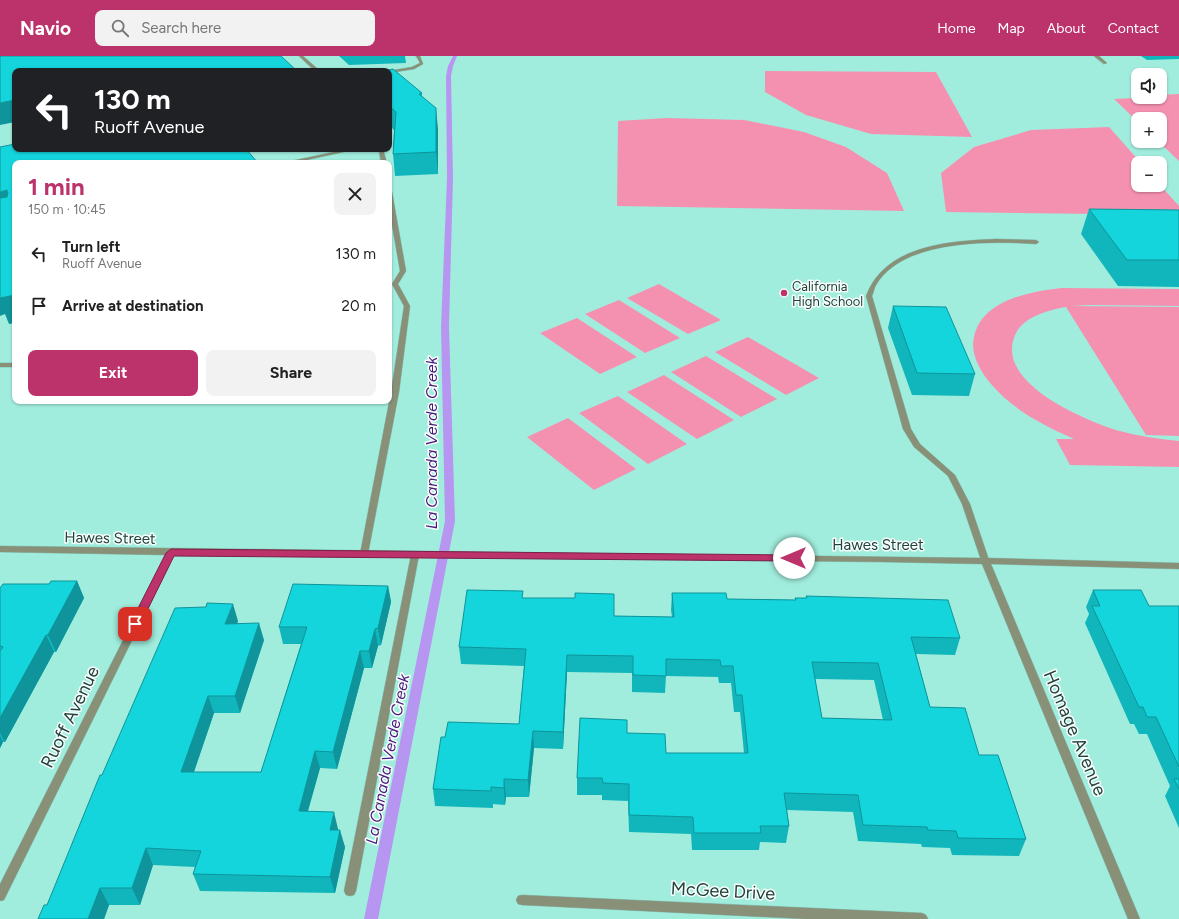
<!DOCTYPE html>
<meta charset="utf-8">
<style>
:root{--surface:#fff;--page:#f2f2f2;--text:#222;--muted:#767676;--accent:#bc326b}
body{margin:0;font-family:Figtree,sans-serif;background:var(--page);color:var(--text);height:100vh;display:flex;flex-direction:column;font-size:15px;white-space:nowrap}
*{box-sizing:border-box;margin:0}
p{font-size:13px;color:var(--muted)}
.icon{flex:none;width:22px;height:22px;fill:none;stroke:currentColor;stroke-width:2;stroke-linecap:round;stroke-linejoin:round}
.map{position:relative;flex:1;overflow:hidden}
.sheet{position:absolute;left:12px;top:104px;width:380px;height:244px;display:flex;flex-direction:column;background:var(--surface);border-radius:8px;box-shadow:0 1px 3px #0004}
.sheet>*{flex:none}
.guide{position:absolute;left:12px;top:12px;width:380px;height:84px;border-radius:8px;box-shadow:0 1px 3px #0004;background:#202124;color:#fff;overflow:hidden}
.controls{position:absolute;left:1131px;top:12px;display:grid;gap:8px}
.controls a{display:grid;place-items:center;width:36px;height:36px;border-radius:8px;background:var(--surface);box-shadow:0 1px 3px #0004;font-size:20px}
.pin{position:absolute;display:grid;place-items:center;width:34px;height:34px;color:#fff;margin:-17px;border-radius:8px;box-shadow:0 2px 6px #0006}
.me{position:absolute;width:44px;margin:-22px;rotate:270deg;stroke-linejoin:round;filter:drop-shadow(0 0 3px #0008)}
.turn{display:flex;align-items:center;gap:14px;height:84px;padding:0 16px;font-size:18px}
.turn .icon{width:52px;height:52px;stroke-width:2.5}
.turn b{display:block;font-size:28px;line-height:34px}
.round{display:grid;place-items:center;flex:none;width:42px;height:42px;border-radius:8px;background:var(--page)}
.overview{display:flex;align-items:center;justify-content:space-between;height:68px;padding:0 16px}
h1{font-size:24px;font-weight:700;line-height:30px;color:var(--accent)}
.action{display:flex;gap:8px;margin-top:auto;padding:8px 16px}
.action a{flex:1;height:46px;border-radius:8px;background:var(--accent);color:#fff;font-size:16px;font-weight:700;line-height:46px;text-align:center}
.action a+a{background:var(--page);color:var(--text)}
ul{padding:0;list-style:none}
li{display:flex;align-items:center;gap:12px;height:52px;padding:0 16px}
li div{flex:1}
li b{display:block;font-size:15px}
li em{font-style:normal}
header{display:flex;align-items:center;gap:24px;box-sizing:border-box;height:56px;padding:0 20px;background:var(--accent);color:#fff}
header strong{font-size:19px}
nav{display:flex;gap:22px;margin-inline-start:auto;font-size:14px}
.search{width:280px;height:36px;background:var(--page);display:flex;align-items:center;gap:10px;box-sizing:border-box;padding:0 14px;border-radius:8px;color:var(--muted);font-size:15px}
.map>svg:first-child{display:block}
</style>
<header>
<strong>Navio</strong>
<div class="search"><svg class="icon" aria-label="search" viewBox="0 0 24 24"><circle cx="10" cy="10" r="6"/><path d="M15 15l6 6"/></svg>Search here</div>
<nav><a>Home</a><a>Map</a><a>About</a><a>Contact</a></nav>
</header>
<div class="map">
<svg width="1179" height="863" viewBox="0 0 1179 863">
<rect width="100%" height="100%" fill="#a1eddd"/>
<path fill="#f591b0" d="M765,15L936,16L972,81L871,78L806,59L765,36Z
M1179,38V105L1158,85H1160V63H1138V66L1114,43L1160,41V39Z
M667,62L744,64L804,76L846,91L887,117L904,155L617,150L618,65Z
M1109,71L1141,107H1138V129H1160L1179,150V159L946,156L941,117L974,91L1031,74Z
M659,228L721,264L688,278L627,242Z
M1061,232L1179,233V250L1089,249L1071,250L1179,251V380L1146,379L1066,251C1047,254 1020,262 1014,282C998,328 1083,363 1116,374C1137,380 1158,383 1179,385V411L1070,409L1056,383H1074C1043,369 1013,354 991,328C980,315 970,298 974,281C982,244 1029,236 1061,232Z
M619,244L680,282L645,297L585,258Z
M577,262L637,301L600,318L540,277Z
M748,281L819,322L786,339L715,296Z
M706,300L777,343L741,361L671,316Z
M664,319L734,364L697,383L627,336Z
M618,340L687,388L648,408L579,357Z
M568,362L636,413L594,434L527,381Z"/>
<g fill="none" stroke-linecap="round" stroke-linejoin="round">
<path fill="#b796f1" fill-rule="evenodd" d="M453,0H457L453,10L451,20L453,122L449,271L455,465L378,863H364L445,465L441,271L447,122L446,20L448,10Z"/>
<g stroke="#85c7ba" stroke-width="1">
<path id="service" d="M299,0H303L320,15H315Z
M416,0H420L423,8L414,13L389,17L388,15L412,11L420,7Z
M348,93H357L293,107H282Z
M379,93H383L387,107H381Z
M389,134L392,136L406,215L398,228L410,250L399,336L368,498L364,501L360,498L391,336L404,250L392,228L400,215L389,151Z
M996,183L1036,184L1039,186L1036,188C991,185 903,183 876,229C874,232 874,236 872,240L911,373L920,388L955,419L970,448L989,504L988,506H982L981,504L962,448L948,420L914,391L903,373L866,240C885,189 949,185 996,183Z
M0,307H15V311H0Z
M415,496L419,499L356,835L354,839L350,840L346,839L344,835L411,499Z"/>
</g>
<g stroke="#85c7ba" stroke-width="1">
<path id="minor" d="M1094,0H1099L1107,7L1104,8Z
M0,490L982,502L985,501L988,502L1179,507V513L991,508L1140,863H1128L982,508L884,506L174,499L4,844L0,845V828L166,499L0,496Z
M522,839L922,857L926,859L928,863H806L522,849L518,848L516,844L518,840Z"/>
</g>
<use href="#service" fill="#899078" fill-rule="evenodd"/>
<use href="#minor" fill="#899078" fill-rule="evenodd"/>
</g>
<path fill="#11b6bd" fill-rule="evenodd" d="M339,0H405L406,7L349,9Z
M1141,0H1179V3L1147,4Z
M389,15L422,37V40L438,73V118L395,120L393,98L394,74L389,69Z
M1089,153L1179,154V231L1118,230L1081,178Z
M893,250L975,318L969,340L912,339L888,272Z
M77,525L84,542L56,596H54L5,686H3L0,692V532L49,528Z
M388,530L391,546L381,589L378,590L372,612H364L337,713L320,712L308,755L338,773V774L345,791L335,837L200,835L193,818L195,811L153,809L140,849H109L104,863H38L47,849L102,719L238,565L237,568L264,584L240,657H214L194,716H261L301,588H283L279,571Z
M1093,534L1149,550H1179V772L1165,740L1170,730L1147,678H1139L1134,668H1130L1085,567L1089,558L1086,551Z
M672,537L727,543L795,544V542H806V540L960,582L955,599L916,598L930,651L979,699L1026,783L1019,800L952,799L950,792L922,791L921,788L858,785L853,756L787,754L789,770L786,787L760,786L759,794H692L691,778L629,776L628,745L602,744V739H577V722L627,677L666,697H744L740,656H734L731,627H719L718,621L666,620L665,637L632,636V617L567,616L563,693L534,692L529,741H506L505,749L493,748V752L435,750L433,733L445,681L519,668L524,610L461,608L459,591L523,542L614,560L672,561L671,554ZM815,623L874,624L883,664L822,662Z"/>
<path fill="#0e949a" d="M15,44V66L0,69V47Z
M436,52L438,73V118L436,96Z
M7,134L15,158L0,161V136Z
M15,239V267L9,268L5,258L0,260V242Z
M77,525L84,542L56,596L48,579Z
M388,530L391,546L381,589L378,572Z
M233,548L238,565L230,585L225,568Z
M259,567L264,584L240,657L235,640Z
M375,573L378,590L372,612L369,595Z
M46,579L54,596L5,686L0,677V662Z
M360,595L364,612L337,713L333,696Z
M567,599V616L563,693V676Z
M208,640L214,657L188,733L181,716Z
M533,675L534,692L529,741L528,724Z
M0,680L3,686L0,692Z
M315,695L320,712L303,772L299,755Z
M504,723L506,741L505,749L504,732Z
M334,756L338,773L334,791L330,774Z
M340,774L345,791L335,837L330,821Z
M146,792L153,809L140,849L132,832Z
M100,832L109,849L104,863H88Z"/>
<path fill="#14d4dc" stroke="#0e949a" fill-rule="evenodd" d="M0,0H281L297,15H15V44L0,47Z
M393,13L422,37L419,38L436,52V96L393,98L396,56L389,50V15H384Z
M15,88V93H246L258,107H15V239L0,242V142L7,141L8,136L7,134L0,136V91Z
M1089,153L1179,154V204H1127Z
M893,250L946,251L975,318L917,317Z
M51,525H77L48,579H46L0,662V595L3,591L0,590V532L3,528H49Z
M293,528L388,530L378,572L375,573L369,595H360L333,696L315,695L299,755L334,756L330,774H340L330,821L193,818L201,795L146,792L132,832H100L88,863H38L44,849H47L100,719H102L175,552L206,551L207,547L233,548L225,568L259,567L235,640H208L181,716H261L307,571H279Z
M467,534L523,535L522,542H575V537L614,538V560L674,561L672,537H726L727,543L796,544L795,542H807L806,540L948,544L960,582L911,581L930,651L965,652L979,699H998L1026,783L958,782L956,775L928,774L927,771L863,769L858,739L784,737L789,770H760L761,777H694L693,761L629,759V728L603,727L602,722H577L580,662L627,664V677L665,678L666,697H748L742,639H736L733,610H721L720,604L666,603V620L633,619V600L567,599L563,676L533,675L528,724L504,723V732L491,731V735L433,733L441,681H445L448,666L519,668L526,593L459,591ZM812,606L878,607L892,664L822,662Z
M1093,534H1141L1149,550H1179V711L1156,661H1147L1143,651H1139L1092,550H1100Z
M1174,723H1179V733Z"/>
<path fill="#bc326b" stroke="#7a2046" d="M171,493L794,499L799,502L794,505L174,500L139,571H131L130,568L166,497Z"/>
<circle fill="#bc326b" stroke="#f7fefc" stroke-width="1.5" cx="784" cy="237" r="4"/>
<g text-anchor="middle" stroke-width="3" stroke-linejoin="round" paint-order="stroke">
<g font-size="13" fill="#23423c" stroke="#f7fefc" text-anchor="start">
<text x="792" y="235">California<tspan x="792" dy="15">High School</tspan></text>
</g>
<g font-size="15" fill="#23423c" stroke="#f7fefc">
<text transform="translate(110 482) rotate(1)" y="5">Hawes Street</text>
<text x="878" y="494">Hawes Street</text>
</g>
<g font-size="16" font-style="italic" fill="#4a197e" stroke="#f7fefc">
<text transform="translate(431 387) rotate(-90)" y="6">La Canada Verde Creek</text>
<text transform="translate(387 703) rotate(-79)" y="6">La Canada Verde Creek</text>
</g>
<g font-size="18" fill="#23423c" stroke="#f7fefc">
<text transform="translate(70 661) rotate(-64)" y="6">Ruoff Avenue</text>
<text transform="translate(1075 677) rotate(67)" y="6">Homage Avenue</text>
<text transform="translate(723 835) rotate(3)" y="6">McGee Drive</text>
</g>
</g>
</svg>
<div class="controls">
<a><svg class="icon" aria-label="sound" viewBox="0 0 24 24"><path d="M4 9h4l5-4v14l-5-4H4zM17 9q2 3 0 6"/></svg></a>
<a>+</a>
<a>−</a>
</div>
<div class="pin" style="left:135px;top:568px;background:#d93025"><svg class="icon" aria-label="arrive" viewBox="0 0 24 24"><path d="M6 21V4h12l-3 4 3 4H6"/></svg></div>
<svg class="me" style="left:794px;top:502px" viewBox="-20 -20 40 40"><circle r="19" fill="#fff"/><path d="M0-13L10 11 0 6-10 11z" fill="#bc326b"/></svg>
<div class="guide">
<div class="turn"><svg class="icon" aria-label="left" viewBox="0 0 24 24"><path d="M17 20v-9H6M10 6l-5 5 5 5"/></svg><div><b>130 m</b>Ruoff Avenue</div></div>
</div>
<section class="sheet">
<div class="overview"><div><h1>1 min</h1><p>150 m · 10:45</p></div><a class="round"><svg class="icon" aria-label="close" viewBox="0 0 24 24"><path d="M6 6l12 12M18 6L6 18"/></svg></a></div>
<ul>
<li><svg class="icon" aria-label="left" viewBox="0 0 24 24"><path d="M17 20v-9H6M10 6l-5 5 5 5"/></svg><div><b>Turn left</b><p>Ruoff Avenue</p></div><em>130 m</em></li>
<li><svg class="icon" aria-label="arrive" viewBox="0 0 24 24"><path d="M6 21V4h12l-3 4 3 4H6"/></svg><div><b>Arrive at destination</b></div><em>20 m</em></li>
</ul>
<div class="action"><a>Exit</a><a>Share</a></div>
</section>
</div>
